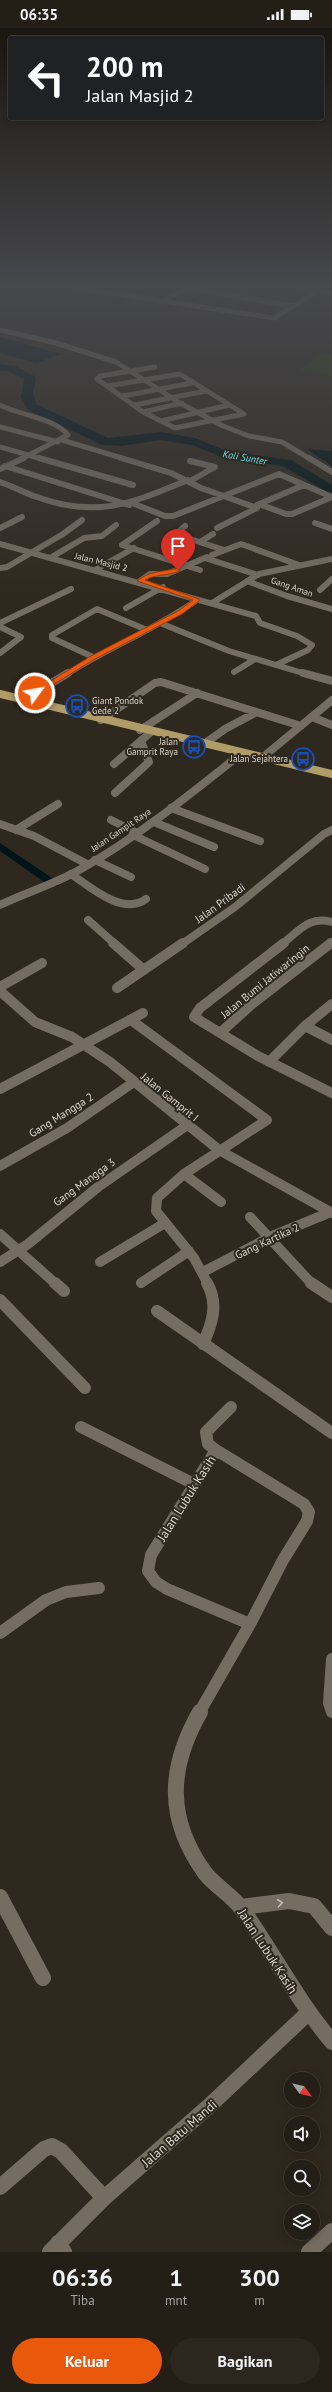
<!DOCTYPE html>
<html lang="id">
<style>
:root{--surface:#231e16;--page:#2b271f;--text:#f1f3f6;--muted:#a3a2a1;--line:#403c35;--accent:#ea580c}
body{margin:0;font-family:"PT Sans",sans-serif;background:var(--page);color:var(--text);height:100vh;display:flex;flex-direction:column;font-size:15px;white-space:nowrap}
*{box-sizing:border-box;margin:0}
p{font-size:13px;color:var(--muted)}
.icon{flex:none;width:22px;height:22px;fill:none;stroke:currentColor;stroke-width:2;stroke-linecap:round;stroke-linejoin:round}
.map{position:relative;height:2224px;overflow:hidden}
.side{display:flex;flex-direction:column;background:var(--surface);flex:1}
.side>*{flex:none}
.banner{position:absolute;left:8px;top:8px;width:316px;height:84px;border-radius:4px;box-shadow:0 2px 10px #0003,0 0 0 1px var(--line);background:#202124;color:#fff;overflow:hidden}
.needle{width:26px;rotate:124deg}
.tools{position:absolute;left:284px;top:2044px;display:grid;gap:8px}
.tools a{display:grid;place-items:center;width:36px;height:36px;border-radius:50%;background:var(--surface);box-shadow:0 2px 10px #0003,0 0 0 1px var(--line);font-size:20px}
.pin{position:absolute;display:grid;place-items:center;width:34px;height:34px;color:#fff;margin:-41px -17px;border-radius:50% 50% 50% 0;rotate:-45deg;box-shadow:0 0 4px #0007}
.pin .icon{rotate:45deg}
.me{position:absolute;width:44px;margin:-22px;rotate:58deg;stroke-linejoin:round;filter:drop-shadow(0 0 3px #0008)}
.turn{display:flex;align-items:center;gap:14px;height:84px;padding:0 12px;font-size:18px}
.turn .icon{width:52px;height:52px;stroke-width:2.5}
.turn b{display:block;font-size:28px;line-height:34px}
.eta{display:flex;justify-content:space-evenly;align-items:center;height:68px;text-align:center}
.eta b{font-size:24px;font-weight:600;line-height:28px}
.primary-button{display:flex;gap:8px;margin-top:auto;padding:8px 12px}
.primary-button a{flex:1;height:46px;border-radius:24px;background:var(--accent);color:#fff;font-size:16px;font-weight:600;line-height:46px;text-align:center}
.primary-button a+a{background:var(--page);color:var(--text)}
.status{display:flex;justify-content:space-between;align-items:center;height:28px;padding:0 20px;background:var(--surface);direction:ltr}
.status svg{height:11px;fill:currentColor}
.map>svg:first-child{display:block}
</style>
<div class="status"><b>06:35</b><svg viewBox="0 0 49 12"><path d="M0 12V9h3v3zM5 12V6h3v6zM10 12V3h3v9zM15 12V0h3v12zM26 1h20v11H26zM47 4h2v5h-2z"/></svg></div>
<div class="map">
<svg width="332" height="2224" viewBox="0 0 332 2224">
<rect width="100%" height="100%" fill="#2f281e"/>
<path fill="#2b390e" d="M322,325L332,326V349L299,342Z"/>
<path fill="#001519" d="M0,309L61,326L36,335L0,325Z
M307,421L332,423V438Z"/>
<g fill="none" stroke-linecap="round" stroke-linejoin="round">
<path fill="#001519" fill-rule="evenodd" d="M0,815L58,854V858H50L0,823Z"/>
<path fill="#001519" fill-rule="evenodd" d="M0,336L15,338L34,348L36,350L33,365L36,376L108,410L161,404L195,410L227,423L291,432L332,457V467L283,438L224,430L192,417L161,412L121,418L102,417L28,382L21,369L24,351L8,343L0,342Z"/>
<path stroke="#756d61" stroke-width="5" d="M77,260L274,290L323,260
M185,260L293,278
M300,260L332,265
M162,274L187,260
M0,302L56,315L116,334L180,375L223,398L249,408L282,414L310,431
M108,358L180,346L244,386L175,400L143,384L97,351L100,348L155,339
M123,368L192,355
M0,377C21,388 53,389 68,407L21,431
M134,377L206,363
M143,384L182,375
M161,393L229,377
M0,399L58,414
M62,412L125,431
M0,419L42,431"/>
<path stroke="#756d61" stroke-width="6" d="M39,430L133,457
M121,430L171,445L201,460L257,480L217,500
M309,430L332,444
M190,433L215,439L190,453
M5,438L129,477
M0,441L24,430
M0,454C13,458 24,465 37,469C98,491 132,475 188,452
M132,475L165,488H173L279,446L332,469L292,486H286L259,476
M257,477L304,457
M157,493L122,517L200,542
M315,495L332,501
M185,498L177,505L178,507L224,522
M0,500L22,489
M200,514L213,506
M0,516L256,588L260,595L297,608L312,617L308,622L278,636
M212,527L241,516L299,537
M50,530L84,510L102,508L116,497
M205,530L258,547
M0,540L7,539L63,506L82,492
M95,542L134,520
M140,553L150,546H167L207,529
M247,553L287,568L332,581
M320,562L332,551
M212,575L259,546L332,531
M126,580L163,559
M0,595L71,561
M160,595L229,623L306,646
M0,599L21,609L0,625
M93,629L52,610V607L97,581L147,602
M234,644L255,631
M67,646C109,619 156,601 197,572"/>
<path stroke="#756d61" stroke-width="8" d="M303,645L332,653
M24,672L68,645
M312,689L332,697
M101,692L155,655L161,654L301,698
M140,702L197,665
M204,716L225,701L255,685
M263,729L332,672
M114,736L151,704
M115,765L149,734L141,713
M171,780L260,813
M111,792L137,805
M154,794L214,819
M0,796L34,808L87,836
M16,802L58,776
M133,807L205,841
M95,832L131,849
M71,846C90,859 123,888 146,871
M88,892L115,916
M182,916L235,879L324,806L332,802
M282,916C300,902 309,888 332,894
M330,916L332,914"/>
<path stroke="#756d61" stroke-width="10" d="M113,915L144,942
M284,915L200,980L194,989L258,1028L332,1065
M0,959L42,935
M117,960L183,915
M0,963L35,994L72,1009L110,1034L219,1122L332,1185
M131,992L267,1092L184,1146L157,1170L156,1183L194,1230L208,1256
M305,998L332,976
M220,1005L252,976L331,915
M269,1034L305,998L332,1012
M0,1061L143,985
M0,1138L67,1100L134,1054
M184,1146L221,1174
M250,1189L312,1256
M0,1206L56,1256
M0,1234L28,1216L98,1159L186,1098
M100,1234L165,1195
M203,1244L270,1209L331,1184
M141,1255L189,1223"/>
<path stroke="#756d61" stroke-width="12" d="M55,1255L64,1263
M311,1255L332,1269
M0,1272L85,1360
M157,1283L332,1405
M203,1316C212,1296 219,1276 207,1255
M81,1399L194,1456
M216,1422L208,1416L206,1404L231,1379
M216,1422L304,1476L309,1484L307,1493L283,1532L250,1596L167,1561L156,1554L148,1543L151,1527Z
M0,1605L46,1572L66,1564L99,1560
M332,1631L329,1675L332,1684
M199,1685L250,1596"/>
<path stroke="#756d61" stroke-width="16" d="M200,1684C168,1740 166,1791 205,1845C215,1858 232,1867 242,1881C273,1925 297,1972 332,2014
M0,1869L43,1950
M241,1879L289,1873L314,1878L332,1900
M0,2159L44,2121L52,2118L61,2123L104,2170
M58,2215L64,2224
M50,2224L104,2170L208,2079L308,1985
M309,2224L332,2203"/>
<path stroke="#756d61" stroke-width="8" d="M0,877C27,864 55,856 81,841C139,808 190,766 242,725"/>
<path stroke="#af9c66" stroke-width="8" d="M0,666L332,746"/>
</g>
<defs><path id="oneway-chevron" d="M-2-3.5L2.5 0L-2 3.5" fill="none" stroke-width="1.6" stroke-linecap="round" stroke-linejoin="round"/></defs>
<use stroke="#c2bcb4" href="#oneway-chevron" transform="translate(280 1875) rotate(-7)"/>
<linearGradient id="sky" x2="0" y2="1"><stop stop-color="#1a1610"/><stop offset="0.45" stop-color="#47484c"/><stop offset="1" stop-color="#47484c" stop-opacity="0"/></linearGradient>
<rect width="332" height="572" fill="url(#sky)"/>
<path fill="#ea580c" stroke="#983908" d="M178,540L180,543C168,548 155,546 145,552L199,571V573L182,586L95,631L38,666H33V664L91,628L178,583L193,572L137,553C148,543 164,544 178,540Z"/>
<defs>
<g id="bus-ring" transform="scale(1.15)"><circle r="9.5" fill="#2f281e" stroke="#1a4fb4" stroke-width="1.5"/><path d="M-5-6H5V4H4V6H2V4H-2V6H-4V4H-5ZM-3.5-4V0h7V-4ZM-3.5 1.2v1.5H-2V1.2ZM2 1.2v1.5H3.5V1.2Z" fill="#1a4fb4"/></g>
</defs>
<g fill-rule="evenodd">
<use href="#bus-ring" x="77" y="678"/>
<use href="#bus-ring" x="194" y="719"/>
<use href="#bus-ring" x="303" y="731"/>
</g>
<g text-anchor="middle" stroke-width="4" stroke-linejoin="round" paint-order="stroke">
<g font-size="9" fill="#dbd6cf" stroke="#2f281e">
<text transform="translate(101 534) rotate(14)" y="3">Jalan Masjid 2</text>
<text transform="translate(292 559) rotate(19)" y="3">Gang Aman</text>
<text transform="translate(121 802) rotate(-34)" y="3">Jalan Gampit Raya</text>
</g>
<g font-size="9" fill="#dbd6cf" stroke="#2f281e" text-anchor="end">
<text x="92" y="676" text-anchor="start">Giant Pondok<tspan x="92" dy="10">Gede 2</tspan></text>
<text x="178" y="717">Jalan<tspan x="178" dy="10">Gamprit Raya</tspan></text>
<text x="288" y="734">Jalan Sejahtera</text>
</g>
<g font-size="10" font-style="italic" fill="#5ee1f4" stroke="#2f281e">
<text transform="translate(245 429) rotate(10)" y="4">Kali Sunter</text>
</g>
<g font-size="11" fill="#dbd6cf" stroke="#2f281e">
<text transform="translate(220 875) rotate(-36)" y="4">Jalan Pribadi</text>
<text transform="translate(265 953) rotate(-39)" y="4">Jalan Bumi Jatiwaringin</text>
<text transform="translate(170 1069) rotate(39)" y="4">Jalan Gamprit I</text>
<text transform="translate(61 1087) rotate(-32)" y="4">Gang Mangga 2</text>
<text transform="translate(84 1154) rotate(-36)" y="4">Gang Mangga 3</text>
<text transform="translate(267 1213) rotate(-25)" y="4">Gang Kartika 2</text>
</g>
<g font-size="13" fill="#dbd6cf" stroke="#2f281e">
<text transform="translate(186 1470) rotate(-58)" y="5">Jalan Lubuk Kasih</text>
<text transform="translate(268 1923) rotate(57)" y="5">Jalan Lubuk Kasih</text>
<text transform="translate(179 2105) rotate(-41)" y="5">Jalan Batu Mandi</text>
</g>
</g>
</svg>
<div class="tools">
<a><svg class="needle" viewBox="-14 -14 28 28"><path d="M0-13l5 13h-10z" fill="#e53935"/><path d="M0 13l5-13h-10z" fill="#a3a2a1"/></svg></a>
<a><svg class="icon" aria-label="sound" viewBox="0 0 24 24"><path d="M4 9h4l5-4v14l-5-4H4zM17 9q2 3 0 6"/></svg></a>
<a><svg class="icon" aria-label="search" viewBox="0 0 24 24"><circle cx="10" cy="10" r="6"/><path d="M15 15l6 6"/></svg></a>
<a><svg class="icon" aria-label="layers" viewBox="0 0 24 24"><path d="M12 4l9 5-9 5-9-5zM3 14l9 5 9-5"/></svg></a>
</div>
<div class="pin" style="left:178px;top:542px;background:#d93025"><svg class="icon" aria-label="arrive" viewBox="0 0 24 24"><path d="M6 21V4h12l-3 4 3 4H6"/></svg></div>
<svg class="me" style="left:35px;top:665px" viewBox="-20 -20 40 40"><circle r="17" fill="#ea580c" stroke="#fff" stroke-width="3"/><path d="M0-11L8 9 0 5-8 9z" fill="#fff"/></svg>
<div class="banner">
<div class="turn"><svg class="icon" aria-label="left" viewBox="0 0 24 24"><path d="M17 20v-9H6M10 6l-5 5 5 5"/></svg><div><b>200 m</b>Jalan Masjid 2</div></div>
</div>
</div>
<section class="side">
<div class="eta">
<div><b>06:36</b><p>Tiba</p></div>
<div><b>1</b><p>mnt</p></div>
<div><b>300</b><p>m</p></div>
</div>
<div class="primary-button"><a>Keluar</a><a>Bagikan</a></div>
</section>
